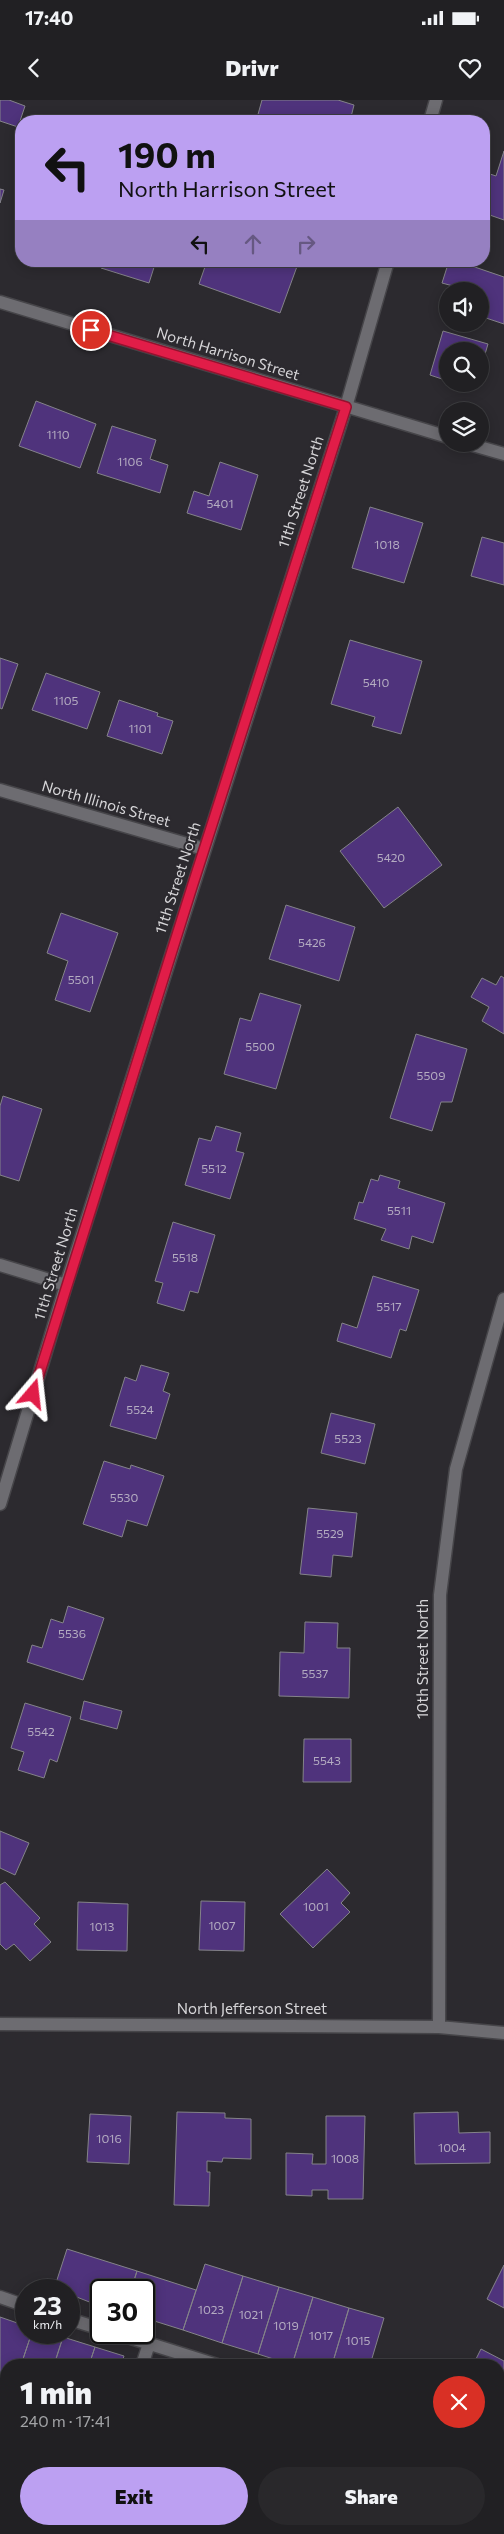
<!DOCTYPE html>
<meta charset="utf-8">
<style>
:root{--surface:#212023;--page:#29282b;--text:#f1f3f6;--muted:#a2a3a6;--line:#3e3e41;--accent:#bca0f2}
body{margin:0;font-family:Commissioner,sans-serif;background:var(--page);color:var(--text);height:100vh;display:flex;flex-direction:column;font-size:19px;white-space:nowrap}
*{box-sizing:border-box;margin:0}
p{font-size:16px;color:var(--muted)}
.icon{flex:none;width:28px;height:28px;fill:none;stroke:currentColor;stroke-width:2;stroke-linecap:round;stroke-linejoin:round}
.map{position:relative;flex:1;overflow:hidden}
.drawer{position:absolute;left:0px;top:2259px;width:505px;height:176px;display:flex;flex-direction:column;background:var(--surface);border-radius:20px 20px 0 0;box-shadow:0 2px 12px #0003,0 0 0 1px var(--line)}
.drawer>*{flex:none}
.guide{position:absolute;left:15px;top:15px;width:475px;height:152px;border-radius:20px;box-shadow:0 2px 12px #0003,0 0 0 1px var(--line);background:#bca0f2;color:#111;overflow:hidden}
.controls{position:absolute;left:439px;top:182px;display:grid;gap:10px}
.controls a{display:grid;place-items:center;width:50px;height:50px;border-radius:50%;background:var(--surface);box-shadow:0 2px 12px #0003,0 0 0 1px var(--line);font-size:25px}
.speed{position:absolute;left:15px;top:2179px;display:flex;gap:10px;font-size:25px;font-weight:700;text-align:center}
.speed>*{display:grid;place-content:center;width:65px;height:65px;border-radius:50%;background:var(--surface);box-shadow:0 2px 12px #0003,0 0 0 1px var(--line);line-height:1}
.speed small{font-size:12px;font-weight:400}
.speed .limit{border:2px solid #111;border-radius:8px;background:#fff;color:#111}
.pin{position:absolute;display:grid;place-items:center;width:42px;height:42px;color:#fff;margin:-21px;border:2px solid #fff;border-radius:50%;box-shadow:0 1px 5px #0007}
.me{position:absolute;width:55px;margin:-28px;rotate:17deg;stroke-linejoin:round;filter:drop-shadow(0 0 4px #0008)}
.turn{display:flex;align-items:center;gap:18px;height:105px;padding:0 20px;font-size:22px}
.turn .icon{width:65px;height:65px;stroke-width:2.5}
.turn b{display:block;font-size:35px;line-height:42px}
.lanes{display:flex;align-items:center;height:48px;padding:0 20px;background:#0003;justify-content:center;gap:25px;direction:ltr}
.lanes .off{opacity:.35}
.round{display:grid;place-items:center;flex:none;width:52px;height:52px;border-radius:26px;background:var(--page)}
.head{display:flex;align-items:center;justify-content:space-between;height:85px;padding:0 20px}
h1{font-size:30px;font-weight:800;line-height:38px}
.button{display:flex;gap:10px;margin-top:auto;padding:10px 20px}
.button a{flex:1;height:58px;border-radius:30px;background:var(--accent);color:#111;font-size:20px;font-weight:800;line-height:58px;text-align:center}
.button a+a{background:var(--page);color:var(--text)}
.status{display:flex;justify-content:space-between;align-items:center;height:35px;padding:0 25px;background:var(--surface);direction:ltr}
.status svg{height:14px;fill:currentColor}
header{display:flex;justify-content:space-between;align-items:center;height:65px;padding:0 20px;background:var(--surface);font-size:22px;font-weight:800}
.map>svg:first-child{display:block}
</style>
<div class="status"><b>17:40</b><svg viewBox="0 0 49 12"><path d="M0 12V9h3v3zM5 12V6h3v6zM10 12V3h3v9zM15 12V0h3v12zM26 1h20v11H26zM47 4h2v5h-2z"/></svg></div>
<header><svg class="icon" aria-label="back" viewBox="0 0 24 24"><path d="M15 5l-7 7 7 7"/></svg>Drivr<svg class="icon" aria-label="heart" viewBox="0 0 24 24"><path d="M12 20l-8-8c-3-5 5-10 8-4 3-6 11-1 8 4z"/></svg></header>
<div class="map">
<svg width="504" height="2434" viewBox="0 0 504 2434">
<rect width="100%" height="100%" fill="#2c2a2f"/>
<path fill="#4f337c" stroke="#848389" d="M0,0H9L25,6L18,27L0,21Z
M262,0H338L354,5L350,21H268L257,18Z
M504,51V120L484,113V92L490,74L496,76Z
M0,89L4,90L0,103Z
M103,161H156L149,183L101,168Z
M207,161H299L280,213L199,184Z
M449,161H457L504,177V224L480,216V191H451L453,186L442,183Z
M443,231L488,244L480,271V251H448V281L430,275Z
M458,284H476L475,289Z
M36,301L96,324L80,368L19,346Z
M112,326L156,340L150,359L168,365L160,393L97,373Z
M220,362L258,375L241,430L187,413L194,391L209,396Z
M370,407L423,423L404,483L352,468Z
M482,437L504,443V485L471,476Z
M350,540L422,561L401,634L372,626L375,617L331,604Z
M0,558L18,564L2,609L0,608Z
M46,573L100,592L87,629L32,610Z
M119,600L158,613L157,616L173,621L162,654L107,636Z
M398,707L442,765L384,808L340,751Z
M286,805L355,827L339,881L269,859Z
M61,813L118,833L90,912L55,900L68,861L47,853Z
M501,876L504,878V934L482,921L489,907L471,897L482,878L496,885Z
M260,893L301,905L276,989L224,974L240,918L251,921Z
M416,934L467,949L452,1002H441L432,1031L390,1018Z
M3,996L42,1009L19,1081L0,1075V1006Z
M216,1026L241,1033L236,1051L244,1053L230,1099L185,1085L199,1038L211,1041Z
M380,1075L400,1081L398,1088L445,1103L433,1143L412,1136L409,1149L381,1140L386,1129L354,1119L359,1102L363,1103L371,1079L378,1081Z
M173,1122L215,1135L198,1193L190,1191L184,1211L157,1203L163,1183L155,1181Z
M373,1176L419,1190L406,1231L400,1229L391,1258L337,1241L342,1223L357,1228Z
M141,1265L169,1273L163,1291L170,1294L156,1339L110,1326L125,1277L136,1281Z
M331,1313L375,1324L365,1364L321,1353Z
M104,1361L130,1369L131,1365L164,1376L147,1426L127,1420L122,1437L83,1424Z
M308,1408L357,1413L352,1457L333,1455L331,1477L300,1474Z
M68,1506L104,1518L83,1580L27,1562L32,1545L42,1548L51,1519L63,1523Z
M305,1522L338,1523L337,1548H350L349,1598L279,1596L280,1552L304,1553Z
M84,1601L122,1611L117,1629L80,1619Z
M25,1603L71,1617L57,1662L50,1659L44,1678L18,1670L24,1652L11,1648Z
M304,1639H351V1682H303Z
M0,1731L29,1743L15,1775L0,1768Z
M327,1769L350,1793L341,1803L350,1812L313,1848L280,1814Z
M5,1782L40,1818L34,1824L51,1842L30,1861L14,1844L6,1850L0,1844V1785Z
M201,1801L245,1802L244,1851L199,1850Z
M78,1802L128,1804L127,1851L77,1850Z
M177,2012L225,2013V2018L251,2019V2059L223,2058L222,2062L207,2061V2072H210L209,2106L174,2105Z
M458,2012L459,2033L490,2032V2063L415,2064L414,2013Z
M90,2014L131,2016L129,2064L87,2062Z
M326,2016H365L363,2099H328V2090H312V2096L286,2095V2053L313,2054L312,2064H326Z
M67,2149L137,2171L131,2190H101V2201L95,2199L92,2203L69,2194V2190H58L55,2186Z
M205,2164L243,2176L222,2243L183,2230Z
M504,2165V2208L487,2199Z
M137,2171L196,2190L183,2230L148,2219L144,2215V2190H131Z
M243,2176L279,2187L258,2254L222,2243Z
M279,2187L313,2197L292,2265L258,2254Z
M313,2197L349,2208L332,2265H292Z
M349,2208L384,2218L370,2265H332Z
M0,2217L26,2226V2232H32L21,2265H6V2294L0,2292Z
M32,2232H48L63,2237L54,2265H21Z
M63,2237L95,2247L89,2265H54Z
M95,2247L124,2256L121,2265H89Z
M481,2249L504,2261V2311L499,2308V2265H473Z"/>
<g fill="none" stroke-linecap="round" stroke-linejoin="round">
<g stroke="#464549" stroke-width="15">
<path id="service" d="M0,2197L26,2206
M69,2219L101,2229
M112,2232L217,2265
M142,2265L149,2244"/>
</g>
<g stroke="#464549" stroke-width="15">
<path id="minor" d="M430,21L436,0
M0,690L204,749
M0,1165L66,1185
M0,1404L66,1185L346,307L388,161
M0,1924L439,1927L504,1933
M439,1927L440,1495L456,1369L504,1199
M0,2386L6,2388
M134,2429L152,2434
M87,2434L89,2429"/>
</g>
<g stroke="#464549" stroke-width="15">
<path id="tertiary" d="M0,202L448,337
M469,344L504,354"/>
</g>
<use href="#service" stroke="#6d6c71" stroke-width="12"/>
<use href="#minor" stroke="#6d6c71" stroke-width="12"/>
<use href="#tertiary" stroke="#6d6c71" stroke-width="12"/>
</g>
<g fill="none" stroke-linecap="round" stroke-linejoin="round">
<g stroke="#92132f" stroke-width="12">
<path id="route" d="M33,1294L192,787L346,307L91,230"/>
</g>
<use href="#route" stroke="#e11d48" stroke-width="9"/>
</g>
<g text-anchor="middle" stroke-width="4" stroke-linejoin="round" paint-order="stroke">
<g font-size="12" fill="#b4acc1">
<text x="58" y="339">1110</text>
<text x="130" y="366">1106</text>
<text x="220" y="408">5401</text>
<text x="387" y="449">1018</text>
<text x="376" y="587">5410</text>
<text x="66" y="605">1105</text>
<text x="140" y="633">1101</text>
<text x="391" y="762">5420</text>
<text x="312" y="847">5426</text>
<text x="81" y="884">5501</text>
<text x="260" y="951">5500</text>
<text x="431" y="980">5509</text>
<text x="214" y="1073">5512</text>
<text x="399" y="1115">5511</text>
<text x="185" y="1162">5518</text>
<text x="389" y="1211">5517</text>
<text x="140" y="1314">5524</text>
<text x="348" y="1343">5523</text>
<text x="124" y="1402">5530</text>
<text x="330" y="1438">5529</text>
<text x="72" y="1538">5536</text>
<text x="315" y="1578">5537</text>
<text x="41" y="1636">5542</text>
<text x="327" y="1665">5543</text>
<text x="316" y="1811">1001</text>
<text x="222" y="1830">1007</text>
<text x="102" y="1831">1013</text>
<text x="109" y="2043">1016</text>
<text x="452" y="2052">1004</text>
<text x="345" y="2063">1008</text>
<text x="211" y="2214">1023</text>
<text x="251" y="2219">1021</text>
<text x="286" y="2230">1019</text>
<text x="321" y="2240">1017</text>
<text x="358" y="2245">1015</text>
</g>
<g font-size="15" fill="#d6d5d8" stroke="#2c2a2f">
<text transform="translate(228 254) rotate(17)" y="5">North Harrison Street</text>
<text transform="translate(301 392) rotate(-72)" y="5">11th Street North</text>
<text transform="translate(106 704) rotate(16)" y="5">North Illinois Street</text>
<text transform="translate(178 778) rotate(-72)" y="5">11th Street North</text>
<text transform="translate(56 1164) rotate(-73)" y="5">11th Street North</text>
<text transform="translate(423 1559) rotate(-90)" y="5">10th Street North</text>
<text x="252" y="1914">North Jefferson Street</text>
</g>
</g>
</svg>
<div class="controls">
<a><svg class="icon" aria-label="sound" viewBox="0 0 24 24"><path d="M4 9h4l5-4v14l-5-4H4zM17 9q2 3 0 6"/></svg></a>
<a><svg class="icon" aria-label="search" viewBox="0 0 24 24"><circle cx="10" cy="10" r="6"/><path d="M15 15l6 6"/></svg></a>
<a><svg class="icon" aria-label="layers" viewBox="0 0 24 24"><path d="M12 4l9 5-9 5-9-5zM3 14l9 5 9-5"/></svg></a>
</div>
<div class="speed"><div>23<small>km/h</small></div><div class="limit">30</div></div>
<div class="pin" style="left:91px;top:230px;background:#d93025"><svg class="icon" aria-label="arrive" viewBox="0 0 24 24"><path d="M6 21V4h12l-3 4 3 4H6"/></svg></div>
<svg class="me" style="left:33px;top:1294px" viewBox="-20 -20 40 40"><path d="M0-17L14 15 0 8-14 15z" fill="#e11d48" stroke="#fff" stroke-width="4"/></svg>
<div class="guide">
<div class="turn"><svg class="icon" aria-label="left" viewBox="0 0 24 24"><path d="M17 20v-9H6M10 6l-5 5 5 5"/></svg><div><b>190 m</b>North Harrison Street</div></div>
<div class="lanes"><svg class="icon" aria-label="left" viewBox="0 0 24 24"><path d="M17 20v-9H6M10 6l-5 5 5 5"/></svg><svg class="icon off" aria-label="ahead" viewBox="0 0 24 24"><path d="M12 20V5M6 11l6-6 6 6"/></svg><svg class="icon off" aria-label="right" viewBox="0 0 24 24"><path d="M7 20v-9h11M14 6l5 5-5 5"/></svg></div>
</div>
<section class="drawer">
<div class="head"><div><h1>1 min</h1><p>240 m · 17:41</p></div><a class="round" style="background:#d93025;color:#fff"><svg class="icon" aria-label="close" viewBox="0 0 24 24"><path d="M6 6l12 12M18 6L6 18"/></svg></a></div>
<div class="button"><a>Exit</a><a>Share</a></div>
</section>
</div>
